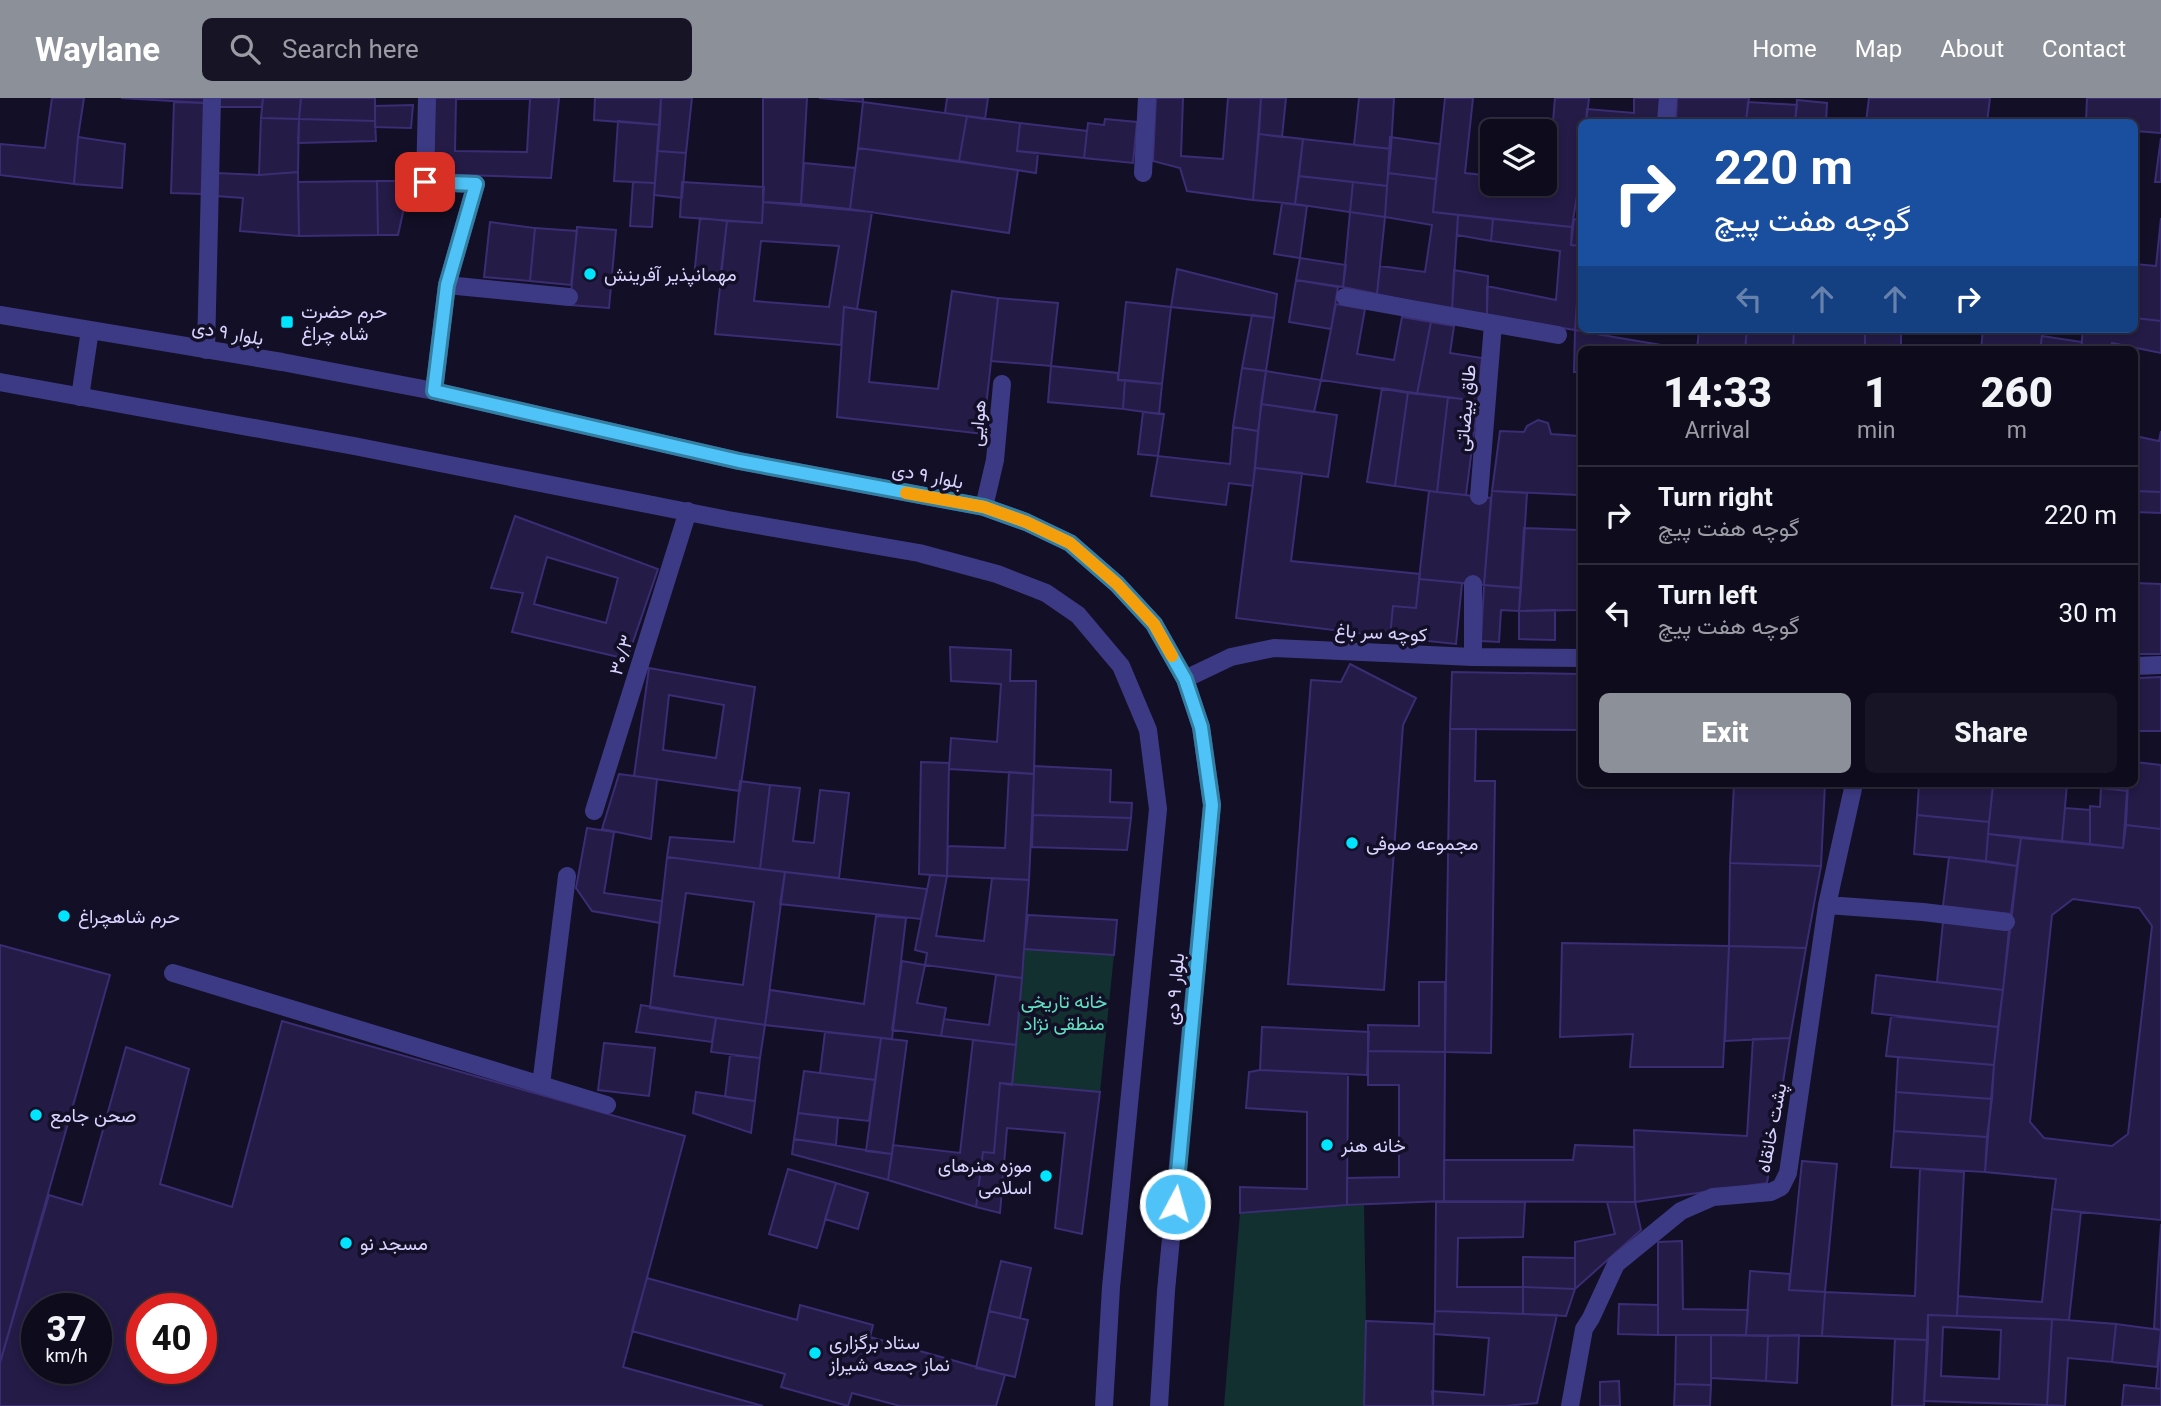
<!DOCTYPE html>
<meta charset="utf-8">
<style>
:root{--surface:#0e0b1c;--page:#171425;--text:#f1f3f6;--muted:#9b9ba3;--line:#2e2b3b;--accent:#8c9099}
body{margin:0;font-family:Roboto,Vazirmatn,sans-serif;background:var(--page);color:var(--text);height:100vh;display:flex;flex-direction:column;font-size:26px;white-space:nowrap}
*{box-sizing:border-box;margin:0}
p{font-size:23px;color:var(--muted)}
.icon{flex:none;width:38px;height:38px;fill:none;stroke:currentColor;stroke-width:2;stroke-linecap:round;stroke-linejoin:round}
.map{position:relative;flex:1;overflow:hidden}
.side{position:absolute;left:1578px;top:248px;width:560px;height:441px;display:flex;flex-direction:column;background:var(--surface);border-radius:10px;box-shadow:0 4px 10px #0003,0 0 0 2px var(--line)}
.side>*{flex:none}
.top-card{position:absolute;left:1578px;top:21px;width:560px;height:214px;border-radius:10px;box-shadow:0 4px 10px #0003,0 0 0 2px var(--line);background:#1a4fa0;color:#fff;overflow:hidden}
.fabs{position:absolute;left:1480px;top:21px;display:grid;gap:14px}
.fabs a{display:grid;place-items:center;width:77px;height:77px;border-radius:10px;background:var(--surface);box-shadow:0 4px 10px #0003,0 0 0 2px var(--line);font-size:35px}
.speed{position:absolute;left:21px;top:1195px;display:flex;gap:14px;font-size:35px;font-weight:700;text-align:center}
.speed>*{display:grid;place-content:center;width:91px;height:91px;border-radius:50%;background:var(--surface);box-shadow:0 4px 10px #0003,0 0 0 2px var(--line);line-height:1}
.speed small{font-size:18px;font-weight:400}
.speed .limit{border:10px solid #d22;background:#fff;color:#111}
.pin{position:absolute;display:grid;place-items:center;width:60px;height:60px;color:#fff;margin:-30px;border-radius:14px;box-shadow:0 4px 10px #0006}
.me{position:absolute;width:77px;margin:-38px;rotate:6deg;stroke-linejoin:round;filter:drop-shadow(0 0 5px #0008)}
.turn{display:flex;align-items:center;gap:24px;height:147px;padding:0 21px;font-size:32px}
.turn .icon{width:91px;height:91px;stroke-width:2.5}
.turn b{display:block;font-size:49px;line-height:60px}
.lanes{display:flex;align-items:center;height:66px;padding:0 21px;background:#0003;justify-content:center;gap:35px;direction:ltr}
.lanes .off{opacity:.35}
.eta{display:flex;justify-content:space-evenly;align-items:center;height:119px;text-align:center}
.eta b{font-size:42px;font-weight:800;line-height:49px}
.button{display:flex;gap:14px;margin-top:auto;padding:14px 21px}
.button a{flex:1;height:80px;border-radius:10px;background:var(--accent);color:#fff;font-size:28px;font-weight:800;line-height:80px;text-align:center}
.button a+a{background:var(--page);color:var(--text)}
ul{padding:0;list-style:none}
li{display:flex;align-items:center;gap:21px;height:98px;padding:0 21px;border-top:2px solid var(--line)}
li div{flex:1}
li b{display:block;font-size:26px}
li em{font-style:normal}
header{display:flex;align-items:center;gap:42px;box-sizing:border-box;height:98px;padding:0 35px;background:var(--accent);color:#fff}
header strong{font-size:33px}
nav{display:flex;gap:38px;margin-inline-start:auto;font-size:24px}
.search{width:490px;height:63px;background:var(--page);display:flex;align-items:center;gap:18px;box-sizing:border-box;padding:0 24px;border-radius:10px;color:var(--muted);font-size:26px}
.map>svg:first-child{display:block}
</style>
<header>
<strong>Waylane</strong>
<div class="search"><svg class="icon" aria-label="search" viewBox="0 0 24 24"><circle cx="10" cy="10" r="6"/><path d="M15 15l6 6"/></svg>Search here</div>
<nav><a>Home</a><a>Map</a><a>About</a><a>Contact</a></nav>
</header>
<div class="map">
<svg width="2161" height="1308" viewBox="0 0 2161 1308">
<rect width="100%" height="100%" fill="#130f26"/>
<path fill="#12302f" d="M1024,851L1114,857L1100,994L1012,987Z
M1364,1107L1366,1223L1364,1308H1224L1240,1115Z"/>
<path fill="#241b47" stroke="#3b2d73" stroke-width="2" fill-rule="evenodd" d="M52,0H84L78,39L74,86L0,77V46L45,50Z
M121,0H206L205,5Z
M218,0H263L262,9H218Z
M263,0H301L299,21L261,20Z
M301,0H375V23L299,21Z
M432,0H559L551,80L433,76ZM456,1H530L527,54L455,53Z
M595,0H661L660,27L594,22Z
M661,0H692L686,55L657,53Z
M763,0H807L801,106L763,104Z
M819,0H863V4Z
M947,0H988L985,21L945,15Z
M1156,0H1183L1181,58L1223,61L1228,0H1261L1253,102L1187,93L1180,70L1153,63Z
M1261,0H1286L1282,39L1259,36Z
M1359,0H1394L1391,51L1354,47Z
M1445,0H1473L1465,75L1493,78V86H1545V83H1548L1555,0H1589L1586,24H1582V66L1572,129L1433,114Z
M1634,0H1660L1659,24H1586L1587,11L1634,15Z
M1677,0H1749L1746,24L1676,22Z
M1869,0H1990L1987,24H1866Z
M2087,0H2161V35L2135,33V24H2086Z
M1797,2L1827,5L1826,24H1795Z
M174,4L205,5L203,96L171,95Z
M863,4L967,18L959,63L858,50Z
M1748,4L1797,7L1795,24H1746Z
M413,7L411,30L375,29V8Z
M967,18L1020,25L1017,53L1038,55L1036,75L959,63Z
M261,20L299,21L298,74L259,77Z
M299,21L375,23L376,43L298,45Z
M1105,21L1137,24L1133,65L1084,60L1088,25L1104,27Z
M618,23L660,27L655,85L614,83Z
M1020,25L1087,33L1084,60L1017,53Z
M1259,36L1303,41L1295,106L1253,102Z
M78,39L125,46L122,90L74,86Z
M1390,39L1440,46L1436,81L1388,75Z
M2161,40V84H2155Z
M1303,41L1391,51L1387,88L1299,78Z
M858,50L1018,72L1009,135L850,111Z
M657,53L686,55L682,100L654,97Z
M804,65L855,70L850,111L801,106Z
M298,74L299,138L240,133L243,100L216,98L217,75L259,77Z
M1388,75L1436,81L1433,114L1458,117L1452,212L1377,196L1380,168L1425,174L1432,127L1385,119Z
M1299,78L1353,84L1350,114L1295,106Z
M377,83H410L398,137H378Z
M377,83L378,137L299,138L298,84Z
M633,84L655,85L652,129L630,128Z
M682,84L764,89L762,125L680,119Z
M1353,84L1387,88L1385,119L1350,114Z
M763,104L872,114L857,211L844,209L841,247L715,236L727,123L762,125ZM761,143L839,148L829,209L754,203Z
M1282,105L1307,108L1300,160L1274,156Z
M1350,114L1385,119L1377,196L1343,189Z
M1458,117L1493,121L1491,143L1457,137Z
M700,120L727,123L720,182L694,179Z
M2161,120V223L2135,220V166L2156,168Z
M1493,121L1572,129L1571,147L1581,148L1575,232L1487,218V188L1556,202L1560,153L1491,143Z
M1574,121L1582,122V148L1571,147Z
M490,124L535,130L530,183L484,179Z
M577,129L616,132L609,210L570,207Z
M535,130L577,133L571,187L530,183Z
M1581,148L1582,231H1602V237L1575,232Z
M1300,160L1346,167L1343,189L1296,182Z
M1177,171L1277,196L1274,220L1171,209Z
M1454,172L1488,178L1487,218L1452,212Z
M1296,182L1338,189L1331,231L1289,224Z
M952,193L998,200L983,336L837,319L844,209L876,214L869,284L938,291Z
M998,200L1058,205L1051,268L991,263Z
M1126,204L1171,209L1162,286L1118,282Z
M1336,206L1365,211L1357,256L1394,262L1402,219L1431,224L1417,296L1321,282Z
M1252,217L1274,220L1266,273L1242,270Z
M2135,220L2161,223V255L2112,245L2111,252H2081L2083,231H2135Z
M1431,224L1454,228L1450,255L1482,260L1478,303L1417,296Z
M1699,231H1747L1745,252H1697Z
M1747,231H1794L1793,252H1745Z
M1794,231H1865V252H1793Z
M1865,231H1901V252H1865Z
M1983,231H2043L2040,252H1981Z
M1575,232L1602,237L1691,252H1582V274H1574Z
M2042,238L2082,244L2081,252H2040Z
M1051,268L1118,275V282H1125L1123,311L1048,304Z
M1242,270L1266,273L1258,333L1233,329Z
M1266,273L1321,282L1314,314L1261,306Z
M1125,282L1162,286L1159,316L1123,311Z
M1382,290L1408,294L1395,388L1367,384Z
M1408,294L1448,299L1437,394L1395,388Z
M1448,299L1478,303L1466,397L1437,394Z
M1261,306L1337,317L1328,379L1255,370Z
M1143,314L1164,316L1158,358L1138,356Z
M1538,322L1548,325L1551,336L1579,338L1578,397L1492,393L1500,333L1524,334L1527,328Z
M1233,329L1258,333L1253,388L1229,385L1226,407L1151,398L1158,358L1230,366Z
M2161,333V394L2135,393V338L2159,343Z
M1255,370L1302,375L1291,463L1420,476L1416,510L1393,508L1390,539L1236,520Z
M1429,393L1491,400L1484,487L1419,481Z
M1492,393L1527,395L1521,490L1484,487Z
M2135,393L2161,394V415L2135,414Z
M515,418L658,471L627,561L512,534L523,495L491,490ZM547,459L618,480L606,525L534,506Z
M1524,430L1579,432L1577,512L1519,513Z
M1419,481L1462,485L1456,546L1390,539L1393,508L1416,510Z
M2135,485L2161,486V556H2135Z
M1484,487L1521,490L1519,513L1501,512L1499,544L1481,543Z
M1555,512V542L1519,541V513Z
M950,549L1011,552L1010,583H1036L1034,676L949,671L951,640L997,644L1001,586L951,583Z
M1350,566L1416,600L1403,627L1384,892L1288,886L1311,582L1341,584Z
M649,570L755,589L740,693L634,678ZM669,597L724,607L716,660L663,652Z
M1452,574L1582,576V632L1450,631Z
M2161,579V633H2139V580Z
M1450,631H1476L1475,683H1495L1491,955L1445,954Z
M921,664L949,665L947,778L919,776Z
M2135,664L2161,667V731L2126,727L2128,686H2135Z
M1034,668L1111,672L1110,704L1132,705L1131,720L1033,717Z
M1009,674L1034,676L1029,782L947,778L948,748L1005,750Z
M619,676L657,681L651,741L602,731Z
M740,683L770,687L760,771L667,759L670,739L734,744Z
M1734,686H1825L1821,768L1730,765Z
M1919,686H1960L1993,689L1989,724L1917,717Z
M1993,686H2067L2062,743L1988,736Z
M2101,686H2128L2127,693L2101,690Z
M770,687L800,690L793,743L814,745L820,692L849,695L839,780L760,771Z
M2101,690L2127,693L2123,750L2090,746V708L2100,709Z
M2065,710L2090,712V746L2062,743Z
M1033,717L1131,720L1127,752L1032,749Z
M1917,717L1989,724L1986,763L1914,756Z
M2126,727L2161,731V1122L2052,1111L2056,1081L1985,1074L1994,967L2021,740L2123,750ZM2073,801L2139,810L2152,828L2128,1036L2112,1048L2044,1040L2030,1024L2052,817Z
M587,730L614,734L604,795L662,803L660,825L592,813L576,790Z
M1988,736L2021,740L2017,768L1986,763Z
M667,759L785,774L765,927L650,910ZM686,795L754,804L743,887L674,878Z
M1949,759L2017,768L2011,816L1943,808Z
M1730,765L1821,768L1806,850L1729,848Z
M785,774L927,791L921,821L780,806Z
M930,777L947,778L936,838L984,843L992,780L1029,782L1022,880L925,867L927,855L915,852Z
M1028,817L1117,822L1114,857L1024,851Z
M876,818L906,820L892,941L765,927L770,892L864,906Z
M1943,824L2009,831L2003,892L1937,884Z
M1562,845L1729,848L1723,969H1630L1633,936L1560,939Z
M0,847L110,877L0,1265Z
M1729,848L1806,850L1790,940L1725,943Z
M902,863L925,867L917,905L946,910L941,938L892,932Z
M996,877L1022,880L1016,947L941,938L944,921L989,927Z
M1876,877L2003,892L1998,929L1872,915Z
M1419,884H1445V954L1368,953V927L1419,928Z
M641,907L716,920L712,944L636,934Z
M1891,918L1998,929L1994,967L1886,958Z
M716,920L765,927L760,960L711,954Z
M282,923L685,1038L623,1269L763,1308H0V1265L49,1097L82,1107L126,949L189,971L160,1086L232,1109ZM37,1211H96V1270H37ZM142,1211H201V1270H142Z
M1262,929L1369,934L1367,977L1260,972Z
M825,934L881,940L875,982L820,975Z
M881,940L907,943L892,1056L866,1053Z
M1790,940L1767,1085L1635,1104L1634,1032L1747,1038L1753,941Z
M973,942L1016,947L1012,987L1000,985L994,1055L983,1054L976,1109L888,1082L893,1047L960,1055Z
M604,945L655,950L649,998L598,992Z
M1368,953L1445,954L1444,1103L1347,1107V1080L1399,1079V987H1368Z
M730,957L760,960L755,1003L725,999Z
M1898,959L1994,967L1992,1001L1896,994Z
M1260,972L1348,976L1347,1107L1240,1115V1089L1307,1091V1014L1246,1010L1249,974Z
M804,973L875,982L869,1023L798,1015Z
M1000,985L1100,994L1082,1136L1055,1130L1065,1035L1007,1030L1000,1115L976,1109L983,1054L994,1055Z
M696,994L755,1003L751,1035L693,1015Z
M1896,994L1992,1001L1987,1039L1894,1033Z
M798,1015L838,1020L836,1047L794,1041Z
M1894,1033L1987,1039L1985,1074L1891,1069Z
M794,1041L892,1056L888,1082L792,1056Z
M1575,1047L1634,1049L1635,1104L1444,1103V1062H1573Z
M1802,1063L1837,1066L1825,1194L1789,1192Z
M788,1071L836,1085L817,1150L769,1136Z
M1920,1071L1964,1074L1957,1218L1928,1217V1242L1822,1238L1825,1194L1915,1198Z
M836,1085L868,1095L858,1131L825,1121Z
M1436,1104H1525L1523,1139L1458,1140L1457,1189H1523V1216L1435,1213Z
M1607,1104H1635L1641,1132L1575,1191V1144L1615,1136Z
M2052,1111L2081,1114L2069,1222L1957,1218L1958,1198L2042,1204Z
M2161,1126V1232L2154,1230Z
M1682,1143L1683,1211L1748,1212L1746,1237H1658V1144Z
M1523,1159L1575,1160V1191L1523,1189Z
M1001,1163L1031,1170L1020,1220L989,1213Z
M1750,1173L1790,1176L1789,1192L1825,1194L1822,1238L1746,1237Z
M647,1180L797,1222L800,1207L873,1227L870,1239L1005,1277L996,1308H900L852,1295L848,1308L781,1289L785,1276L632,1233Z
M1523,1189L1575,1191L1566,1218L1523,1216Z
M1619,1206L1658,1207V1237L1618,1236Z
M989,1213L1028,1222L1015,1279L976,1270Z
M1435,1213L1557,1217L1537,1305L1506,1308H1433L1432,1293L1484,1297L1489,1240L1434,1236Z
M1928,1217L2052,1221L2047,1307L1924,1303ZM1943,1229L2001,1232L1999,1281L1941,1278Z
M2052,1221L2116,1226L2112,1264L2068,1260L2065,1308L2047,1307Z
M1366,1223L1434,1226L1433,1308H1364Z
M2116,1226L2161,1232L2157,1269L2112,1264Z
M1676,1237H1711V1287L1675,1286Z
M1711,1237L1768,1238L1766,1283L1711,1280Z
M1799,1237L1797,1285L1766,1283L1768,1238Z
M2161,1240V1291L2156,1290Z
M1895,1241L1928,1242L1924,1308H1892Z
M1619,1283L1620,1308H1600V1284Z
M1675,1286L1711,1287L1710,1308H1674Z
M2124,1287L2161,1291V1308H2122Z"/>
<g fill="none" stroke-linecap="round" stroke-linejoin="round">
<path stroke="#3d3a85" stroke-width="18" d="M427,0L425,84L476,86L447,187L434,293
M1666,24L1668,0
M1143,75L1147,0
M447,187L569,199
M1345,199L1558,237
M206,252L212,0
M0,284L354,348L728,422L919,455L997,476L1046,495L1078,517L1121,568L1148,632L1158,711L1111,1189L1104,1308
M1479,398L1493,226
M984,409L995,362L1002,286
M1473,559V486
M2135,568L2161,567
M1185,581L1231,559L1274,550L1473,559L1582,560
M594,713L688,413
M1827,807L1923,814L2006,824
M173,875L607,1007
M541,987L567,778
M1570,1308L1584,1231L1591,1220L1616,1166L1681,1113L1713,1099L1771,1094L1781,1089L1788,1075L1827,807L1854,686"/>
<path stroke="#3d3a85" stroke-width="18" d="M0,217L282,264L434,293L739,363L984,409L1026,424L1070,445L1117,486L1154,526L1185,581L1201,629L1212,707L1166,1193L1159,1308
M80,299L90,232"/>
</g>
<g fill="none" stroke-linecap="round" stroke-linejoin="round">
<g stroke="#337fa1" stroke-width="18">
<path id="route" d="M425,84L476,86L447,187L434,293L739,363L984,409L1026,424L1070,445L1117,486L1154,526L1185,581L1201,629L1212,707L1175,1106"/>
</g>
<use href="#route" stroke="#4fc3f7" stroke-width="12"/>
<path stroke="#f59e0b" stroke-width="12" d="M906,395L984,409L1026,424L1070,445L1117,486L1154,526L1172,558"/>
</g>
<g fill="#00e5ff" stroke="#130f26" stroke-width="2.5">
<circle cx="590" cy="176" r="7"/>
<rect x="280" y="217" width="14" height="14" rx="3.5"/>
<circle cx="1352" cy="745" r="7"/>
<circle cx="64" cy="818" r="7"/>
<circle cx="36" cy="1017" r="7"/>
<circle cx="1327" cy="1047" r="7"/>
<circle cx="1046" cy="1078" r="7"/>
<circle cx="346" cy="1145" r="7"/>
<circle cx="815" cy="1255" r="7"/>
</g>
<g text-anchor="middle" stroke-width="7" stroke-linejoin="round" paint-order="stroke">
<g font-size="19" fill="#d9d4ff" stroke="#130f26" text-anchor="start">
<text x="604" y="183">مهمانپذیر آفرینش</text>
<text x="301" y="220">حرم حضرت<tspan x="301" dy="22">شاه چراغ</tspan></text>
<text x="1366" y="752">مجموعه صوفی</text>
<text x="78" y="825">حرم شاهچراغ</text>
<text x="50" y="1024">صحن جامع</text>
<text x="1341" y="1054">خانه هنر</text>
<text x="1032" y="1074" text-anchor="end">موزه هنرهای<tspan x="1032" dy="22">اسلامی</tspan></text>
<text x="360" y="1152">مسجد نو</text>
<text x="829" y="1251">ستاد برگزاری<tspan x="829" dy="22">نماز جمعه شیراز</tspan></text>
</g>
<g font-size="19" fill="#d9d4ff" stroke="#130f26">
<text transform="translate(228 234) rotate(10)" y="7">بلوار ۹ دی</text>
<text transform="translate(1465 310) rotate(-85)" y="7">طاق بیضاتی</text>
<text transform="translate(977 325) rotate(-85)" y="7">هوایی</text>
<text transform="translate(928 377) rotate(11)" y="7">بلوار ۹ دی</text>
<text transform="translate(1381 534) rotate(3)" y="7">کوچه سر باغ</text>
<text transform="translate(621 557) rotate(-72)" y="7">۳۰/۳</text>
<text transform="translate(1174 891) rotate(-85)" y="7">بلوار ۹ دی</text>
<text transform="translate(1771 1030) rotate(-79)" y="7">پشت خانقاه</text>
</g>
<g font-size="19" fill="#5fe0c0" stroke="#130f26">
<text x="1064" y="910">خانه تاریخی<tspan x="1064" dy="22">منطقی نژاد</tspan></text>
</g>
</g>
</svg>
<div class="fabs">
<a><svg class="icon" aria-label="layers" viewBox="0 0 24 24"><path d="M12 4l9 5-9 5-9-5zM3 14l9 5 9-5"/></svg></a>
</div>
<div class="speed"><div>37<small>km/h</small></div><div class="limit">40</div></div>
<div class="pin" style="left:425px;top:84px;background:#d93025"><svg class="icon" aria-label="arrive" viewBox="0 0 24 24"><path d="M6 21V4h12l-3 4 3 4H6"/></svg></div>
<svg class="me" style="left:1175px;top:1106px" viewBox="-20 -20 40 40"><circle r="17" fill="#4fc3f7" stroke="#fff" stroke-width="3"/><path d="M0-11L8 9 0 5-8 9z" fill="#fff"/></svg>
<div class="top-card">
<div class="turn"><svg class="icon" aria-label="right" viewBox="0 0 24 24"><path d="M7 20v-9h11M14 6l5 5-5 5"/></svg><div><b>220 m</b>گوچه هفت پیچ</div></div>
<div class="lanes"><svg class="icon off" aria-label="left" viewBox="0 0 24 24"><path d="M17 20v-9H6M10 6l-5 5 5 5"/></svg><svg class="icon off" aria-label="ahead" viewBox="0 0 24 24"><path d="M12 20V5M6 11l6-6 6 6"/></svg><svg class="icon off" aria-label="ahead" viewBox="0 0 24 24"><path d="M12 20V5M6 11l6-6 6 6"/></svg><svg class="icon" aria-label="right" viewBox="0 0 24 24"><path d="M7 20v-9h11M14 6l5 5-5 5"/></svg></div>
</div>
<section class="side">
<div class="eta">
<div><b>14:33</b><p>Arrival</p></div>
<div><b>1</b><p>min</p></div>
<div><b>260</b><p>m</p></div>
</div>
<ul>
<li><svg class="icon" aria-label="right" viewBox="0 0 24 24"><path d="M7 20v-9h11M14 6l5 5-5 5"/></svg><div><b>Turn right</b><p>گوچه هفت پیچ</p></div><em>220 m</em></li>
<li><svg class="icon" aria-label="left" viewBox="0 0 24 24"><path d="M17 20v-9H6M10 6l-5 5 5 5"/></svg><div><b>Turn left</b><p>گوچه هفت پیچ</p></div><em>30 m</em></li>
</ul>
<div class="button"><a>Exit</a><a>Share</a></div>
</section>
</div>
